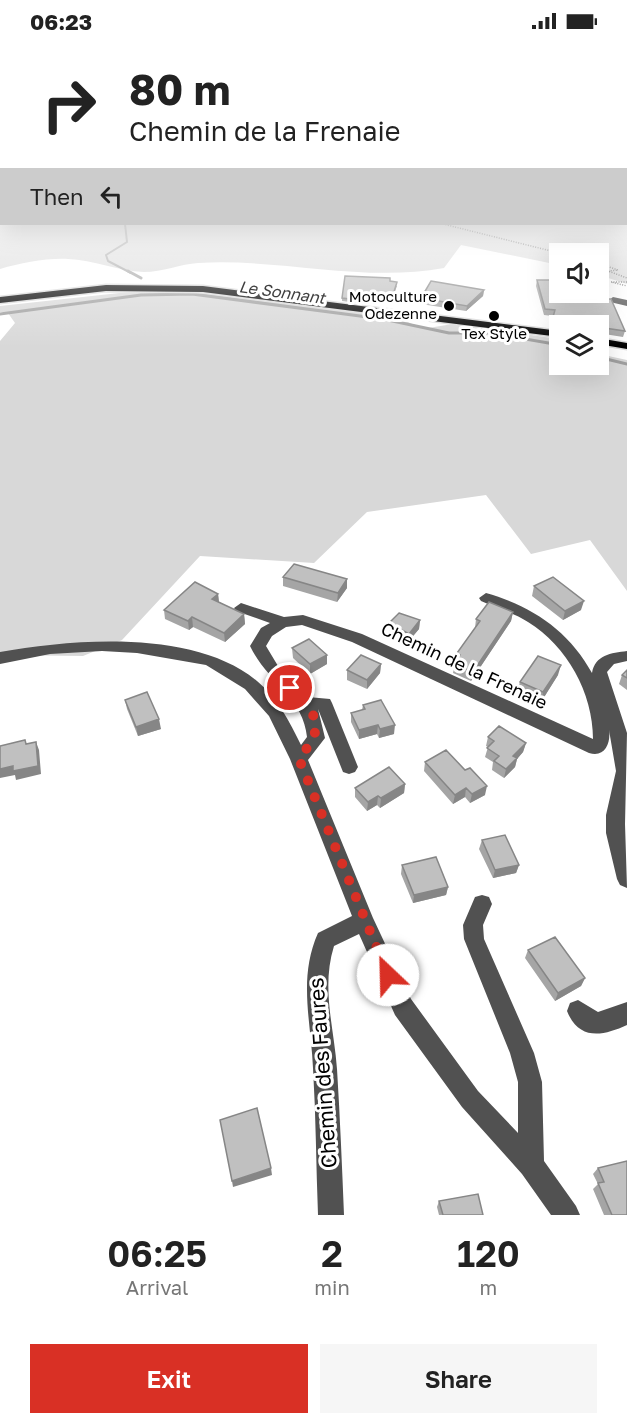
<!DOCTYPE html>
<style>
:root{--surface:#fff;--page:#f6f6f6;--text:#222;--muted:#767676;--accent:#d93025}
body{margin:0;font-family:"Golos Text",sans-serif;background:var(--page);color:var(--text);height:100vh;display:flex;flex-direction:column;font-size:22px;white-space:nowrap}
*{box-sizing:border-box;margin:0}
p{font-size:20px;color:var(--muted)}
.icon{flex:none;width:33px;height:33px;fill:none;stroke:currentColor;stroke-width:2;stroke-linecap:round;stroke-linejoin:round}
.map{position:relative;height:1173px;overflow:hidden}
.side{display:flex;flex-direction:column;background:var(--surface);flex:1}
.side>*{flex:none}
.guide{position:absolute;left:0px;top:0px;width:627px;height:183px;box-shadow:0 6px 24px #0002;background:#fff;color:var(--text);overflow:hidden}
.tools{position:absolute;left:549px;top:201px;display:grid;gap:12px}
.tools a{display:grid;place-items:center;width:60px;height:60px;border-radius:0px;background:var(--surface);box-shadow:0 6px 24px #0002;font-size:30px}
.pin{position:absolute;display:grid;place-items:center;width:51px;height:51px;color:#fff;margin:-26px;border:3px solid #fff;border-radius:50%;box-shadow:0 2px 6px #0007}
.me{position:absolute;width:66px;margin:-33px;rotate:336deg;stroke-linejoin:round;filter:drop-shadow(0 0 4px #0008)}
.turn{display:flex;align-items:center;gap:21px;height:126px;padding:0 30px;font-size:27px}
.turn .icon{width:78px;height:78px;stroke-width:2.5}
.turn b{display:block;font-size:42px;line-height:51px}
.then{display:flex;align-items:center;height:57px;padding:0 30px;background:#0003;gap:12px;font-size:22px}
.eta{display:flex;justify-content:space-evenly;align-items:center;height:102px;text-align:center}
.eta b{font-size:36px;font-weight:600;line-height:42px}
.button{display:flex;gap:12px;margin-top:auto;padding:12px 30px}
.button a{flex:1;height:69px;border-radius:0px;background:var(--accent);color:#fff;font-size:24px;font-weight:600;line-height:69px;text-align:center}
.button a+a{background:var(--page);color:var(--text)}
.status{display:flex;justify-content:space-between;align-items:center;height:42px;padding:0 30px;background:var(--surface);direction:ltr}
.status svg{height:16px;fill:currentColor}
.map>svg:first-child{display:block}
</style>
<div class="status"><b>06:23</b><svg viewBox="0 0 49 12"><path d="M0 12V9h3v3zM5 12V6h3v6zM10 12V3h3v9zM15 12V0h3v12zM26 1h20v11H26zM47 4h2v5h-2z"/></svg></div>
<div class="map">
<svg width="627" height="1173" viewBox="0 0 627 1173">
<rect width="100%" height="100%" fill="#fff"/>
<path fill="#d8d8d8" d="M0,141L2,182H626L627,141V242L599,233L598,212H560L559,223L461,203L444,226C363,241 281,216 198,221C181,222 162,230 144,230C119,229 93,218 68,217C45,216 22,221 0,227Z
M147,248L213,251L398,275L416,284L428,286L453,282L559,297L560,322H598L599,312L627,318V549L590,498L531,512L486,453L367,470L314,521L200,514L122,598L83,614L0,613V299L15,281L8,271L0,270V264Z"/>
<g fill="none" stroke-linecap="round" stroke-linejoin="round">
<path stroke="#9f9f9f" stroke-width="2" d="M125,182L127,200L106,213L108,219L131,231"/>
<path stroke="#9f9f9f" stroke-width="3" d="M128,229L141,236
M0,272L141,253L192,252L383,277L449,291H491L560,303
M598,315L627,322"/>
<g stroke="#dbdbdb" stroke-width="3">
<path id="major" d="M106,243L203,244L560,289V295L203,250L106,249L0,261V255Z
M598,296L627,301V307L598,302Z"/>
</g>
<path stroke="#737373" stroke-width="1.5" stroke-dasharray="1 1.5" stroke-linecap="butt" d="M443,182L563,212
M598,221L618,228L608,229L627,236
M627,240H611L627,244"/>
<path fill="#515151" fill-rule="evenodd" d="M613,255L627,258V264L610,260L609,258Z
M486,551C532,564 569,589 592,631C595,613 611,611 627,609V619L614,622L607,630L627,691L625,782L627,846L620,843L617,837L606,791V773L616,729L609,688C611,701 605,716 589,711L352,600L302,583L286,585L272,594L266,604L278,624L308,655L330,657L332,661L358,725L355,730L349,732L343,730L318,667L325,696L308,718L373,876L411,957L478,1049L518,1091V1040L510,1011L464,897L463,883L475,855L482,853L489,855L492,862L483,883L484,897L534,1011L542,1040L544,1119L576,1164L580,1173H551L522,1132L462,1065L395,973L359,892L334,904C321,946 334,985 337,1027C340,1075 342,1124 344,1173H318C316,1124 316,1075 313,1026C311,979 298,936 318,891L352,874L290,717L269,674L245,647L206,623L137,611L102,609L50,612L0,622V610C75,597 194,587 257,639C278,656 289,679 301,703L307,695C303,655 267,640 250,604L261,586L270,581L236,569L234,566L241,561L284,575L303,573L362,592L593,697C593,651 567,604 528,580C514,571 496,566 481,559L479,556Z
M578,958L598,970L627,960V983C603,994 579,999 567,969L570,961Z"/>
<use href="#major" fill="#000" fill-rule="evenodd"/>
</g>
<path fill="#a5a5a5" d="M537,238L554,246L597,257L625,289L623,295L598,291V284H560V285H557L558,283L551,282L553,274L544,273L536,244Z
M390,239L397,244L391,260L371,255L366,262L342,259V256Z
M484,248L483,254L466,269L421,262V256Z
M283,535L347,537V546L337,560L283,544Z
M534,544L581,568L563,578L532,554Z
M218,552L219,560L244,572L245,582L225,600L193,585L189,588L165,577L164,568Z
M513,570L511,579L471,639L453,631L457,611L475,586L476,577Z
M420,578L419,587L408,600L389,590V581Z
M292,606L327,622L310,632L293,616Z
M381,622L380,631L367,647L347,638V628Z
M627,628V648L619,642L622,633Z
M558,633L541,660L517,649L520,640Z
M125,658L161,687L138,694L127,667Z
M363,663L394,692L379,696L377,692L359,697L351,680V671L362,668Z
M488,695L526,701L523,710L517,717L515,725L504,736L492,728L493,720L485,715L488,705L486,704Z
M425,720L485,753L470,761L465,755L453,762L424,729Z
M405,742L404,751L380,766L377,763L367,769L355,755V746Z
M482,798L519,823L516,831L493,836L479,807Z
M402,823L448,845L446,853L413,861L401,832Z
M528,908L585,936L581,944L555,959L525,916Z
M598,1126L627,1173H604L593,1147L598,1142L593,1132Z
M439,1159L483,1173H439L437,1165Z"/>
<path fill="#868686" d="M484,248L483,254L466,269L467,264Z
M371,251V255L366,262V259Z
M347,537V546L337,560L338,551Z
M218,552L219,561L212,557Z
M584,559L581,568L563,578L565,569Z
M513,570L511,579L471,639L473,630Z
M244,572L245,582L225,600L224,591Z
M192,575L193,585L189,588L188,579Z
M420,578L419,587L408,600L409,592Z
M327,613V622L310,632V622Z
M381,622L380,631L367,647V638Z
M561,623L558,633L541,660L543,650Z
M159,677L161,687L138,694L136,685Z
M378,683L377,692L359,697V688Z
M395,683L394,692L379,696L380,687Z
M36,700L39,708L41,732L16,738L15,733L0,736V727L13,724Z
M526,701L523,710L517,717L515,725L504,736L506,727L513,714Z
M405,742L404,751L380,766L381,756Z
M487,744L485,753L470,761L472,752Z
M466,746L465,755L453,762L455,753Z
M378,754L377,763L367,769L368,760Z
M519,823L516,831L493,836L495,828Z
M448,845L446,853L413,861L414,853Z
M585,936L581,944L555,959L558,951Z
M271,1126L272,1133L233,1145L232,1139Z"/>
<path fill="#c0c0c0" stroke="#868686" stroke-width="1.5" d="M345,234L390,236V239L397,240L392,256L371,251L366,259L342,256Z
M537,238H551L554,246L560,247V250H594L597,257H611L625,289L598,285V284H590L558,279L559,276L553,275L555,268L545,267Z
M431,239L484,248L467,264L421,256Z
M294,522L347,537L338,551L283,535Z
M553,535L584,559L565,569L534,544Z
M195,540L218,552L212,557L244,572L224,591L192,575L188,579L164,568Z
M489,560L513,570L473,630L454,621L460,613L457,611L480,579L476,577Z
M399,571L420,578L409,592L389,581Z
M309,597L327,613L310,622L292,606Z
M361,613L381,622L367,638L347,628Z
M538,614L561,623L543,650L520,640Z
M627,628V636L622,633Z
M147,650L159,677L136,685L125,658Z
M381,658L395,683L380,687L378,683L359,688L351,671L365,667L363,663Z
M499,684L526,701L513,714L517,716L506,727L494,719L499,714L487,706L494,699L488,695Z
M25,698L26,702L36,700L38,724L13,729V724L0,727V704Z
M446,708L465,728L470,726L487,744L472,752L466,746L455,753L425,720Z
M389,725L405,742L381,756L378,754L368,760L355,746Z
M505,793L519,823L495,828L482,798Z
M436,815L448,845L414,853L402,823Z
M555,895L585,936L558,951L528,908Z
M257,1066L271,1126L232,1139L220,1078Z
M627,1119V1173H612L598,1141L604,1140L598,1126Z
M478,1152L483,1173H443L439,1159Z"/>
<linearGradient id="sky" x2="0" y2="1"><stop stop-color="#8baccb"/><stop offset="0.46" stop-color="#fff"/><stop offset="1" stop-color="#fff" stop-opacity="0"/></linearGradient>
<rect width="627" height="305" fill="url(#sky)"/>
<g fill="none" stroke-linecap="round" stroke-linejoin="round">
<path stroke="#d93025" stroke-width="10" stroke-dasharray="0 18" d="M290,646C319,676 326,682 299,717L388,933"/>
</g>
<g fill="#000" stroke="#fff" stroke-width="2">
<circle cx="449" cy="264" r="6"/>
<circle cx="494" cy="274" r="6"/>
</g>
<g text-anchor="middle" stroke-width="6" stroke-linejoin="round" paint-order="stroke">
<g font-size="15" fill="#000" stroke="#fff" text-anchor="end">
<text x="437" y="260">Motoculture<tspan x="437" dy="17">Odezenne</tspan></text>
<text x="494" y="297" text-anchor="middle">Tex Style</text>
</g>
<g font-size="16" font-style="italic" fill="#404040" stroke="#fff">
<text transform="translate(282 250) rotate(8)" y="6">Le Sonnant</text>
</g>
<g font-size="18" fill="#000" stroke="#fff">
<text transform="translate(464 624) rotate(25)" y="6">Chemin de la Frenaie</text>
</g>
<g font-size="21" fill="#000" stroke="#fff">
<text transform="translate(323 1031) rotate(-94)" y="7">Chemin des Faures</text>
</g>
</g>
</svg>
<div class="tools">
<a><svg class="icon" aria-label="sound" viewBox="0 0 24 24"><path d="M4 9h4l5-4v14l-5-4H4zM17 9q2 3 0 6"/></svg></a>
<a><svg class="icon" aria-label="layers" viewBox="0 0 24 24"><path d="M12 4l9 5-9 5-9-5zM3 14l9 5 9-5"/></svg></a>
</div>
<div class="pin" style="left:290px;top:646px;background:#d93025"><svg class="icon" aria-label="arrive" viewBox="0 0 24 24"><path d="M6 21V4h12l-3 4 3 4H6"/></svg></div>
<svg class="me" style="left:388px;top:933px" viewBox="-20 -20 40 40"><circle r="19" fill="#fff"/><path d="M0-13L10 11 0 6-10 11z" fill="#d93025"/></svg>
<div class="guide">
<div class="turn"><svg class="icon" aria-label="right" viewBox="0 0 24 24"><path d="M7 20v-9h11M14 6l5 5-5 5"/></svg><div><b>80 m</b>Chemin de la Frenaie</div></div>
<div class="then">Then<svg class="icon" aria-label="left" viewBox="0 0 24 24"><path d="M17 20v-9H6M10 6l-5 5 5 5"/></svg></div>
</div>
</div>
<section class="side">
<div class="eta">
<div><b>06:25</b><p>Arrival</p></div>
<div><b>2</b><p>min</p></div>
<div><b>120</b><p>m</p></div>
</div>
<div class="button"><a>Exit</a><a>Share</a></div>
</section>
